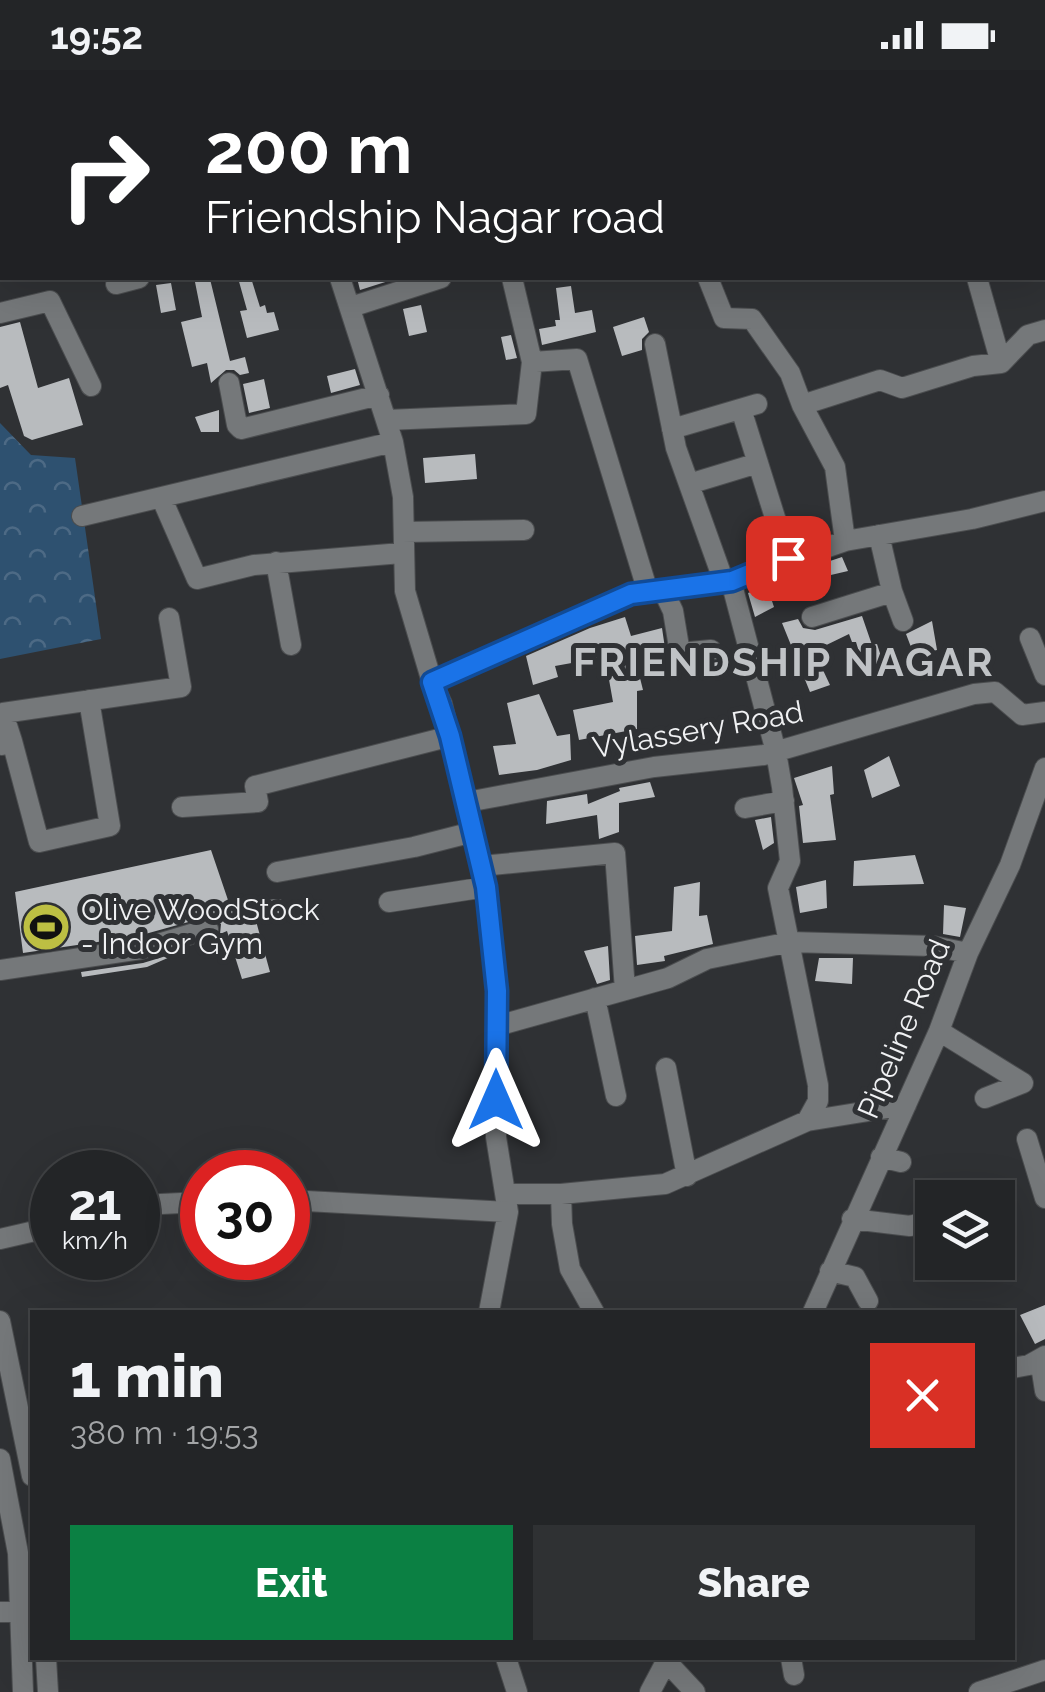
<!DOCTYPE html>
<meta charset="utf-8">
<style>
:root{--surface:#232527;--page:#2f3133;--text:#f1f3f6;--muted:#a3a5a7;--line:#404244;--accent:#0b8043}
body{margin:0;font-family:Raleway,sans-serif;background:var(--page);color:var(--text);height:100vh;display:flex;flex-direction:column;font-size:38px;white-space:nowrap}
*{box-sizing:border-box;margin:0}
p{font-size:32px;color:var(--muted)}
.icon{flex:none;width:55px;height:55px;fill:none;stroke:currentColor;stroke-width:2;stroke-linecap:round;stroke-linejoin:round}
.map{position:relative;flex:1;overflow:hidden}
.side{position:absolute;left:30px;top:1240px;width:985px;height:350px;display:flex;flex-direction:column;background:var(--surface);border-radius:0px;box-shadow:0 10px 40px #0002,0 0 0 2px var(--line)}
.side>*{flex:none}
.banner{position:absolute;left:0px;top:0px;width:1045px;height:210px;box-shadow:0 10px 40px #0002,0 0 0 2px var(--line);background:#202124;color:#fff;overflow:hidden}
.buttons{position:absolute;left:915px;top:1110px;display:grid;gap:20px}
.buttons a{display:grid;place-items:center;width:100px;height:100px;border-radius:0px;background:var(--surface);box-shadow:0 10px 40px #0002,0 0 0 2px var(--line);font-size:50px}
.speed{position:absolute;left:30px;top:1080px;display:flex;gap:20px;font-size:50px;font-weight:700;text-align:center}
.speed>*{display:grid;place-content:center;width:130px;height:130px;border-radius:50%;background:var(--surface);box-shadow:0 10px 40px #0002,0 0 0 2px var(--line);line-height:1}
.speed small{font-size:25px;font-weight:400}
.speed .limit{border:15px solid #d22;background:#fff;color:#111}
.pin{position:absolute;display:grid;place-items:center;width:85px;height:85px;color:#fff;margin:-42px;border-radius:20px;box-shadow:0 5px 15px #0006}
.me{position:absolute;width:110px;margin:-55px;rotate:0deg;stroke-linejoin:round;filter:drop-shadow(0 0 8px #0008)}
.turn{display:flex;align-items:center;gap:35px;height:210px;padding:0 40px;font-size:45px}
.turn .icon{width:130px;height:130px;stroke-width:2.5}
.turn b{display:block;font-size:70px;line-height:85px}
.round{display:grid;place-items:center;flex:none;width:105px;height:105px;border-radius:0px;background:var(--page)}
.head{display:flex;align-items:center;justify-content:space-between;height:170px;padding:0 40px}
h1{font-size:60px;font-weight:800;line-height:75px}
.action{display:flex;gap:20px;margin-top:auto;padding:20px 40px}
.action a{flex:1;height:115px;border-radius:0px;background:var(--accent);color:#fff;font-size:40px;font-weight:800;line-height:115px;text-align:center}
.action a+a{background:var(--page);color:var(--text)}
.status{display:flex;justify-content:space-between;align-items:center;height:70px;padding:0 50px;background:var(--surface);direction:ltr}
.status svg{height:28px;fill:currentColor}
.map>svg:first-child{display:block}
</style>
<div class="status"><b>19:52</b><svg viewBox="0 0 49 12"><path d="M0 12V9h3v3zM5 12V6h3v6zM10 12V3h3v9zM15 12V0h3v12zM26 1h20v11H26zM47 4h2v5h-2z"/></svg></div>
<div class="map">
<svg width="1045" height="1622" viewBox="0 0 1045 1622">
<defs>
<pattern id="park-crowns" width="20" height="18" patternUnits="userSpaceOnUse" patternTransform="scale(2.5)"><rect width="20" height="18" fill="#2e5170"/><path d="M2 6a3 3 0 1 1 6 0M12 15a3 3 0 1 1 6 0" fill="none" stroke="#4d6a85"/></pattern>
</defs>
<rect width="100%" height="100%" fill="#2f3134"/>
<path fill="url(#park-crowns)" d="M0,353L31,385L75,388L101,569L0,589Z"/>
<path fill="#b8bbbe" d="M238,208H251L260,237L265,235L267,243L274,242L279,260L247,268L240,241L247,240Z
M357,208H398L360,220Z
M210,209L230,291L245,287L249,303L240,305L234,300H226L211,313L207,293L192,297L181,252L202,247L195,212Z
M171,213L176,240L161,243L156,215Z
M571,216L575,243L592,240L596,262L542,275L539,259L556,256L555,250H560L556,218Z
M421,235L427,262L409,266L403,239Z
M644,247L649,262L642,269V280L622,286L613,257Z
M20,252L38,318L69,308L83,355L32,370L24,366L8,315L0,318V257Z
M511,265L517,288L506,290L501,267Z
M355,299L360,315L331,323L327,306Z
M264,309L270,338L249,343L243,314Z
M219,340V362H201L195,347Z
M475,384L477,409L425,413L423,388Z
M842,487L848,501L818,508L815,496Z
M767,516L774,537L755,547L748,523Z
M862,546L872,575L877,574L885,599L866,605L856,572H852L849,564L814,581L830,615L810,622L782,553L798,549L803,558L815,560Z
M625,547L631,566L662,558L666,585L636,592L643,620L637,621V659L579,670L573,640L613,632L605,587L555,596L558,607L533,615L526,586L590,558Z
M932,551L937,580L914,585L906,564Z
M724,585L730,600L700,604L697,595L718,592Z
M539,624L557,666L570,664L571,690L537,700L499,705L493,676L516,674L507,633Z
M889,686L900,716L872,728L864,700Z
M832,696L834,724L830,725L836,770L803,773L799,736L803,735L794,708Z
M650,712L655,727L619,733V762L599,769L597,745L546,754L547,731L587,724L588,734L620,721L619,718Z
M771,747L774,773L763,780L755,750Z
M211,780L229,833L281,829L285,844L256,851L270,902L242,909L227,861L220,864L221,854L210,846L138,866L23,883L15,822Z
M915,785L924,814L853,816L854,791Z
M826,810L827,838L800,843L796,817Z
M700,812L699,846L707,845L713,874L664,886L665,891L637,895L635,866L672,861L674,817Z
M944,835L966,838L960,867L943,864Z
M608,876L610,910L597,914L584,881Z
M186,880L147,897L82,907L81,902L143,893Z
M819,888H853L852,914L815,911Z
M1045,1235V1269L1035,1274L1020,1245Z"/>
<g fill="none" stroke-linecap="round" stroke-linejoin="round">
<g stroke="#4b4d4f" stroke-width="22">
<path id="minor" d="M281,0V2
M635,0V2
M859,0L860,2
M982,0L983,2
M253,2L264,0
M773,2L775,0
M340,208L393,372L403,427L405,521L432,612L442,634L486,817L497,921L496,1067L508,1142L489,1242
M512,208L532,292
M708,208L724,248L752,249L790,303L802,335L835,397L845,471
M977,208L1001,293
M116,214L139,208
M351,237L441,208
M0,243L50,231L91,316
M655,274L676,378L724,512
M229,313L237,355L241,359L379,325
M802,335L880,310L902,318L973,296L1001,293L1028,265L1045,260
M741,339L788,489
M387,350L526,344L532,292L577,289L648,522
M672,359L757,334
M689,414L758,393
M162,429L197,509L254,495L402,483
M82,446L393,372
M404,462L524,460
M879,465L892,521L903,551
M276,492L291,575
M731,511L776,682L782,717L790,791L778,818L818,1015V1031L807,1051
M663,520L673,541L680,583L711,580
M812,547L892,522
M1030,568L1045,605
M432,612L631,525L731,511L845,471L972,449L1045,431
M12,671L39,772L110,756L89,630
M2,675L12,671L3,643L181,617L169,548
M467,732L654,697L764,685L974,624L995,622L1022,645L1045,642
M182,737L258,732L255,716L451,666
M745,738L784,731
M481,796L615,783L625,920
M277,802L414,777L473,762
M389,832L486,817
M0,900L141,879L208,859
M595,928L616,1026
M497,956L668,908L707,889L790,872L933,876L968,883
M939,961L1023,1013L985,1028
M666,998L687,1106
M1027,1069L1045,1128
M881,1087L901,1092
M507,1124H561L665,1114L807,1051L906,1035
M561,1124L562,1154L570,1199L594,1242
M288,1130L508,1142
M138,1139L161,1134L202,1132
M852,1149L910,1156L932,1150
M0,1169L52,1157
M830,1201L855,1207L868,1231
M813,1242L939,961L968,883L1010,795L1045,698
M0,1251L32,1406
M1040,1289L1045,1321
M1012,1298L1029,1295L1045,1286
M0,1389L18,1483L23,1622
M0,1542H20
M46,1588L48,1622
M506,1588L517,1622
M791,1588L794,1605
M666,1591L695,1622
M650,1622L668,1588
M979,1622L1045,1600"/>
</g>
<use href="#minor" stroke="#75787a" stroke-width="20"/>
</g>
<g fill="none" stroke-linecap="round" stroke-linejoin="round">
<g stroke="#114b97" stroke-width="25">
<path id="route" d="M496,1030L497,921L486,817L450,666L432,612L631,524L732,511L788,488"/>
</g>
<use href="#route" stroke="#1a73e8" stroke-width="18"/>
</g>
<defs>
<g id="stadium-disc" transform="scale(2.5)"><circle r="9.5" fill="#bdbf43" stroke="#2f3134"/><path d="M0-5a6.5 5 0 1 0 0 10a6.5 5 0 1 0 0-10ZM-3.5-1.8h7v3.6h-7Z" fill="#111"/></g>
</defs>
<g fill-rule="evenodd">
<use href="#stadium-disc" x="46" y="857"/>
</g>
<g text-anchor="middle" stroke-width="10" stroke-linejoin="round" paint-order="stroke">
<g font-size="30" fill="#f0f1f3" stroke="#2f3134">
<text transform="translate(698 660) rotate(-10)" y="10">Vylassery Road</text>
<text transform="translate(904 959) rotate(-67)" y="10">Pipeline Road</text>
</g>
<g font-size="30" fill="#f0f1f3" stroke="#2f3134" text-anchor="start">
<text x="81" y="850">Olive WoodStock<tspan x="81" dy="34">- Indoor Gym</tspan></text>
</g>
<g font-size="40" font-weight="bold" letter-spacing="2.5" fill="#c0c3c6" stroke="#2f3134">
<text x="784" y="606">FRIENDSHIP NAGAR</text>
</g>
</g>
</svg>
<div class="buttons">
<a><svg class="icon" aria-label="layers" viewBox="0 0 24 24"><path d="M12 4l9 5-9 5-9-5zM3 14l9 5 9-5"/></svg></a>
</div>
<div class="speed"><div>21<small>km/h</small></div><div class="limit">30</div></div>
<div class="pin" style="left:788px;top:488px;background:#d93025"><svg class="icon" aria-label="arrive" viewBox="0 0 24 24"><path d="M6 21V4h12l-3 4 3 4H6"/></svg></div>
<svg class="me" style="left:496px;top:1030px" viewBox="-20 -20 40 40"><path d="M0-17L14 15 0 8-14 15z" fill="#1a73e8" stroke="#fff" stroke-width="4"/></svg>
<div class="banner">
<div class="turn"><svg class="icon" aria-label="right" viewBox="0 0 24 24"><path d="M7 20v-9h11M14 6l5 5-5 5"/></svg><div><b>200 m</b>Friendship Nagar road</div></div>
</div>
<section class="side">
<div class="head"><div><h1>1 min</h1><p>380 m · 19:53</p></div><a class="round" style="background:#d93025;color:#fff"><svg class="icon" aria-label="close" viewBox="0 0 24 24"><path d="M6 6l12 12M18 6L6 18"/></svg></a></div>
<div class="action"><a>Exit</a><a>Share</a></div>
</section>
</div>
